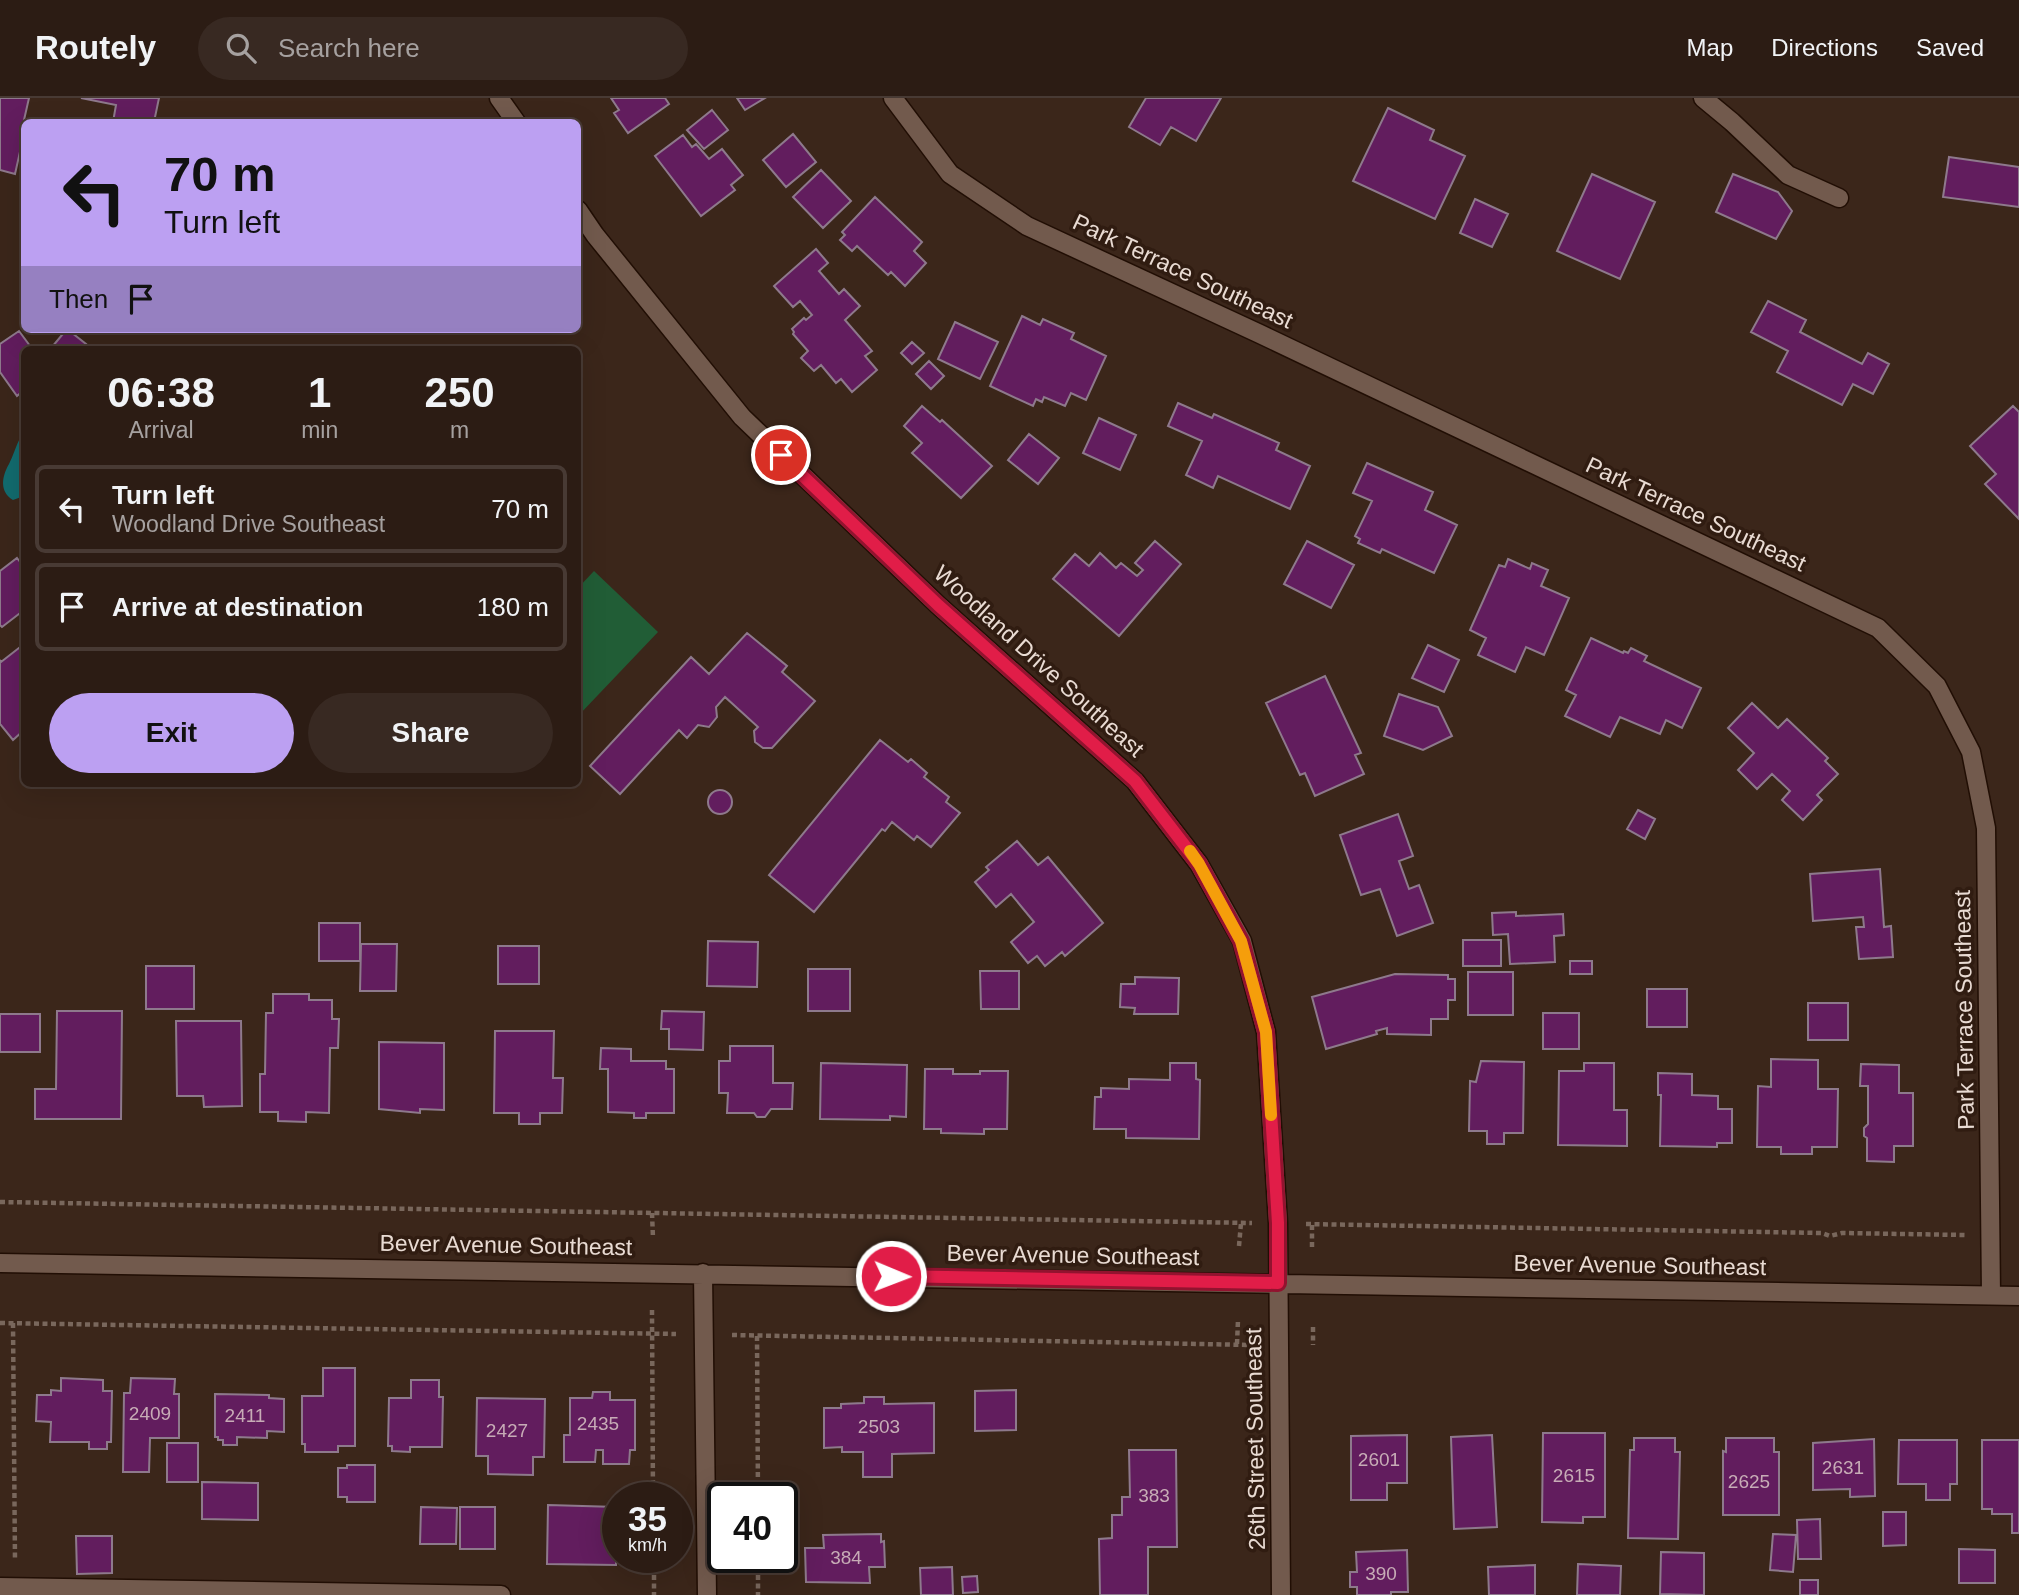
<!DOCTYPE html>
<style>
:root{--surface:#2c1c14;--page:#382922;--text:#f1f3f6;--muted:#a6a1a0;--line:#483a34;--accent:#bca0f2}
body{margin:0;font-family:Arial,sans-serif;background:var(--page);color:var(--text);height:100vh;display:flex;flex-direction:column;font-size:26px;white-space:nowrap}
*{box-sizing:border-box;margin:0}
p{font-size:23px;color:var(--muted)}
.icon{flex:none;width:38px;height:38px;fill:none;stroke:currentColor;stroke-width:2;stroke-linecap:round;stroke-linejoin:round}
.map{position:relative;flex:1;overflow:hidden}
.drawer{position:absolute;left:21px;top:248px;width:560px;height:441px;display:flex;flex-direction:column;background:var(--surface);border-radius:10px;box-shadow:0 7px 28px #0002,0 0 0 2px var(--line)}
.drawer>*{flex:none}
.guide{position:absolute;left:21px;top:21px;width:560px;height:214px;border-radius:10px;box-shadow:0 7px 28px #0002,0 0 0 2px var(--line);background:#bca0f2;color:#111;overflow:hidden}
.speed{position:absolute;left:602px;top:1384px;display:flex;gap:14px;font-size:35px;font-weight:700;text-align:center}
.speed>*{display:grid;place-content:center;width:91px;height:91px;border-radius:50%;background:var(--surface);box-shadow:0 7px 28px #0002,0 0 0 2px var(--line);line-height:1}
.speed small{font-size:18px;font-weight:400}
.speed .limit{border:4px solid #111;border-radius:10px;background:#fff;color:#111}
.pin{position:absolute;display:grid;place-items:center;width:60px;height:60px;color:#fff;margin:-30px;border:4px solid #fff;border-radius:50%;box-shadow:0 2px 7px #0007}
.me{position:absolute;width:77px;margin:-38px;rotate:91deg;stroke-linejoin:round;filter:drop-shadow(0 0 5px #0008)}
.turn{display:flex;align-items:center;gap:24px;height:147px;padding:0 28px;font-size:32px}
.turn .icon{width:91px;height:91px;stroke-width:2.5}
.turn b{display:block;font-size:49px;line-height:60px}
.then{display:flex;align-items:center;height:66px;padding:0 28px;background:#0003;gap:14px;font-size:26px}
.eta{display:flex;justify-content:space-evenly;align-items:center;height:119px;text-align:center}
.eta b{font-size:42px;font-weight:800;line-height:49px}
.button{display:flex;gap:14px;margin-top:auto;padding:14px 28px}
.button a{flex:1;height:80px;border-radius:42px;background:var(--accent);color:#111;font-size:28px;font-weight:800;line-height:80px;text-align:center}
.button a+a{background:var(--page);color:var(--text)}
ul{padding:0;list-style:none}
li{display:flex;align-items:center;gap:21px;height:88px;margin:0 14px 10px;padding:0 14px;border:4px solid var(--line);border-radius:10px}
li div{flex:1}
li b{display:block;font-size:26px}
li em{font-style:normal}
header{display:flex;align-items:center;gap:42px;box-sizing:border-box;height:98px;padding:0 35px;background:var(--surface);border-bottom:2px solid var(--line)}
header strong{font-size:33px}
nav{display:flex;gap:38px;margin-inline-start:auto;font-size:24px}
.search{width:490px;height:63px;background:var(--page);display:flex;align-items:center;gap:18px;box-sizing:border-box;padding:0 24px;border-radius:38px;color:var(--muted);font-size:26px}
.map>svg:first-child{display:block}
</style>
<header>
<strong>Routely</strong>
<div class="search"><svg class="icon" aria-label="search" viewBox="0 0 24 24"><circle cx="10" cy="10" r="6"/><path d="M15 15l6 6"/></svg>Search here</div>
<nav><a>Map</a><a>Directions</a><a>Saved</a></nav>
</header>
<div class="map">
<svg width="2019" height="1497" viewBox="0 0 2019 1497">
<rect width="100%" height="100%" fill="#3b261a"/>
<path fill="#215d36" d="M594,473L658,534L578,618V490Z"/>
<path fill="#126b6e" d="M24,337V398L13,402C0,394 1,380 9,366C13,358 16,348 20,340Z"/>
<path fill="#621d5e" stroke="#8e798c" stroke-width="2" d="M0,0H29L24,22L28,23L24,24V36L15,76L0,72Z
M81,0H159L154,24H113L116,7Z
M611,0H665L669,6L628,35L614,15L619,12Z
M737,0H765L745,12Z
M1146,0H1221L1196,43L1171,29L1160,47L1129,29Z
M1388,10L1434,32L1430,42L1465,58L1435,121L1353,83Z
M712,12L728,32L704,51L687,32Z
M793,36L816,64L786,89L763,62Z
M683,37L692,49L696,46L709,61L722,51L743,77L731,87L735,92L701,118L655,58Z
M1949,59L2019,69V109L1943,99Z
M821,72L851,103L823,130L793,99Z
M1592,76L1655,104L1620,181L1557,153Z
M1733,76L1778,94L1792,113L1776,141L1716,114Z
M875,99L922,144L914,153L926,165L905,188L891,174L888,177L857,148L852,153L840,142L845,137L842,134Z
M1475,101L1508,116L1492,149L1460,135Z
M816,151L828,165L819,173L839,196L844,191L860,208L845,222L872,253L865,258L877,272L852,294L841,281L836,285L821,267L814,273L801,260L808,253L793,236L794,234L792,231L804,220L806,222L812,217L800,203L793,209L774,188Z
M1768,203L1806,222L1800,234L1862,266L1868,255L1889,266L1873,296L1853,286L1842,307L1777,274L1788,253L1751,234Z
M1022,218L1040,227L1043,221L1074,235L1071,241L1106,258L1086,302L1071,295L1065,308L1044,299L1042,304L1036,301L1033,308L990,288Z
M955,224L998,244L980,281L938,261Z
M67,231L86,246L81,252H55L52,249Z
M19,233L33,252H24V292L17,298L0,274V246Z
M912,244L924,255L912,266L901,255Z
M929,263L944,278L931,291L916,276Z
M1178,305L1212,320L1214,316L1279,345L1276,352L1310,368L1290,411L1218,378L1213,390L1186,377L1202,343L1168,328Z
M922,308L940,324L942,322L992,368L961,400L912,355L922,345L904,328Z
M2013,308L2019,314V421L1985,386L1996,376L1970,348Z
M1099,320L1136,337L1120,372L1083,355Z
M1029,336L1059,360L1038,386L1008,362Z
M1367,365L1433,394L1425,412L1457,427L1434,475L1382,451L1380,455L1358,445L1360,441L1355,438L1372,403L1353,395Z
M1155,443L1181,466L1119,538L1053,481L1075,456L1089,468L1100,455L1116,470L1121,465L1137,478L1143,472L1135,465Z
M1307,443L1354,467L1331,510L1284,486Z
M17,460L24,469V512L2,529L0,527V473Z
M1508,461L1530,471L1532,465L1548,472L1541,488L1569,500L1544,557L1526,549L1515,574L1478,557L1486,540L1470,532L1499,467L1505,469Z
M747,535L787,568L782,574L815,603L772,650H763L755,644L754,633L758,629L725,599L716,609L717,619L709,629L698,627L687,640L679,632L620,696L590,668L691,559L709,576Z
M1591,540L1623,555L1624,553L1628,555L1631,550L1647,558L1644,563L1701,590L1682,630L1666,622L1660,636L1620,619L1610,639L1565,618L1576,597L1566,592Z
M24,546V632L13,642L0,626V562L1,564Z
M1428,547L1459,562L1444,594L1412,580Z
M1325,578L1361,655L1355,657L1364,676L1315,698L1305,675L1300,677L1266,605Z
M1399,596L1438,609L1452,638L1423,652L1384,638Z
M1752,605L1778,630L1787,621L1828,660L1825,663L1838,676L1817,697L1822,702L1803,722L1782,702L1790,693L1772,676L1757,691L1738,672L1754,655L1728,630Z
M880,642L908,664L911,661L927,675L924,679L949,699L946,704L960,715L931,749L917,738L914,742L892,724L885,733L882,731L814,814L769,777Z
M708 704a12 12 0 1 1 24 0a12 12 0 1 1-24 0Z
M1638,712L1655,721L1645,741L1627,731Z
M1398,716L1413,758L1399,763L1409,791L1419,787L1433,825L1397,838L1380,791L1361,797L1340,737Z
M1017,743L1038,767L1048,759L1103,825L1065,858L1062,854L1045,868L1037,858L1028,865L1011,844L1034,824L1011,796L996,809L975,784L989,772L986,769Z
M1880,771L1884,829L1891,828L1893,859L1859,861L1856,829H1864L1863,819L1813,823L1810,776Z
M1516,814V818L1563,816L1564,837L1554,838L1555,864L1510,866L1508,836L1493,837L1492,815Z
M319,825H360V863H319Z
M1463,842H1501V868H1463Z
M708,843L758,844L757,889L707,888Z
M361,846H397L396,893H360Z
M498,848H539V886H498Z
M1570,863H1592V876H1570Z
M146,868H194V911H146Z
M808,871H850V913H808Z
M980,873H1019V911H981Z
M1468,874H1513V917H1468Z
M1395,876L1448,877V881H1455V902H1448V921H1431V937L1387,936V930L1376,933L1377,936L1326,951L1312,899Z
M1135,879L1179,880L1178,916H1134L1135,910L1120,909L1121,886H1135Z
M1647,891H1687V929H1647Z
M273,896H309V902H332V921H339L338,950H330L329,1015L306,1014V1024L278,1023V1014H260V976H265L266,915H273Z
M1808,905H1848V942H1808Z
M57,913H122L121,1021H35V991H56Z
M662,913L704,914L703,952L669,951V931H661Z
M1543,915H1579V951H1543Z
M0,916H40V954H0Z
M176,923H241L242,1008L204,1009L203,998H177Z
M495,933H554L553,980H563L562,1015H540V1026H519V1015H494Z
M379,944L444,945V1012L420,1011V1015L379,1011Z
M730,948H773V985H793L792,1011H771L765,1019H757L754,1015H727L728,995H719V963H730Z
M601,950L631,951V963H666V971H674V1015H646V1020H634V1015L608,1014V971H600Z
M1771,961L1818,962V991H1838L1837,1049H1812V1056H1781V1049H1757L1758,988L1771,989Z
M1481,963L1524,964L1523,1035H1504V1046H1487V1033H1469L1470,983L1476,984Z
M821,965L907,967L906,1019L890,1018V1022L820,1021Z
M1170,965H1196V981L1200,982L1199,1041L1126,1040V1031H1094L1095,999H1101V990L1129,991V981L1170,982Z
M1584,965H1614V1012H1627V1048L1558,1047L1559,973H1584Z
M1861,966L1899,967V995H1913V1048H1894V1064L1867,1063V1040L1864,1038V1030L1868,1026V988H1860Z
M925,971H953V976H980V973H1008L1007,1031H984V1036L941,1035V1031H924Z
M1658,975L1692,976V997L1718,998V1011H1732V1045H1717V1049L1660,1048L1661,997H1658Z
M323,1270H355V1348H338V1354H305V1346H302V1298H323Z
M61,1280L103,1282V1293H112L111,1344H107V1351H89V1344H50L51,1324L36,1323L37,1297H51V1292L61,1293Z
M131,1280L175,1281L174,1296H179V1340H150L149,1374H123L124,1295H130Z
M411,1282H439V1299H443L442,1349H410V1354L392,1353V1348H388L389,1300H411Z
M1016,1292V1332L975,1333V1293Z
M593,1294H610V1302H635V1352H630L629,1366H603V1352H596L595,1364H564V1337H570V1300H592Z
M215,1296L269,1297V1300L284,1301V1334L267,1333V1340L237,1339V1347H223V1342H218V1339H215Z
M864,1299H884V1306L934,1305V1355L892,1356V1379H863V1354H842V1349L824,1350V1310H841V1306L864,1305Z
M477,1300L545,1301L544,1359H533V1377L488,1376V1358H476Z
M1543,1335H1605V1419H1583V1425L1542,1424Z
M1407,1337V1385H1387V1402H1351V1338Z
M1492,1337L1497,1429L1454,1431L1451,1339Z
M1634,1340H1675V1354H1680L1678,1441L1628,1440L1630,1352H1634Z
M1726,1340H1774V1354H1779V1417H1723V1353L1726,1354Z
M1874,1341L1875,1398L1850,1399V1391L1813,1392V1345Z
M1899,1342H1957V1386H1950V1402H1926V1386H1898Z
M1982,1342H2019V1435H2012V1416H1992V1411H1982Z
M167,1345H198V1384H167Z
M1129,1352H1176L1177,1449H1148V1497H1100L1099,1441L1112,1440V1417H1122V1399H1130Z
M347,1367H375V1404H347V1399H338V1370H347Z
M202,1384L258,1385V1422L202,1421Z
M548,1407L617,1409L616,1467L547,1466Z
M421,1409L457,1410L456,1446H420Z
M460,1409H495V1451H460Z
M1883,1414H1906V1447L1883,1448Z
M1820,1421L1821,1461H1798L1797,1422Z
M881,1436V1444L884,1443L885,1469H869L870,1485L806,1484L805,1450H824L823,1437Z
M1773,1436L1796,1437L1793,1474L1770,1472Z
M76,1438H112V1475L77,1476Z
M1959,1451L1995,1452V1485H1959Z
M1407,1452L1408,1494H1391V1497H1357V1489H1350V1474H1357L1356,1454Z
M1661,1454L1704,1455V1497L1660,1496Z
M1578,1466L1621,1468L1620,1497H1577Z
M1535,1467V1497H1489L1488,1469Z
M952,1469L953,1497H921L920,1470Z
M977,1478L978,1494L963,1495L962,1479Z
M1800,1482H1818V1497H1800Z"/>
<g fill="none" stroke-linecap="round" stroke-linejoin="round">
<g stroke="#210e04" stroke-width="21">
<path id="minor" d="M499,0L516,24
M893,0L950,76L1027,128L1260,236L1878,530L1937,588L1971,654L1986,730L1991,1197
M1703,0L1732,24L1788,77L1839,100
M578,112L595,137L742,319L938,507L1135,683L1199,766L1242,843L1266,934L1278,1125L1281,1497
M0,1165L2019,1198
M703,1175L707,1497
M0,1489L501,1497"/>
</g>
<path stroke="#79675c" stroke-width="4.5" stroke-dasharray="5 3.5" stroke-linecap="butt" d="M0,1104L1252,1125
M652,1115L653,1140
M1306,1126L1822,1135L1830,1138L1842,1135L1965,1137
M1239,1148L1241,1125
M1312,1149V1126
M652,1212L653,1400
M0,1225L676,1236
M13,1225L15,1463
M1313,1229V1247
M732,1237L1252,1247
M757,1238L758,1400
M1237,1246L1238,1222
M654,1460V1497
M758,1460V1497"/>
<use href="#minor" stroke="#725a4d" stroke-width="18"/>
</g>
<g fill="none" stroke-linecap="round" stroke-linejoin="round">
<g stroke="#92132f" stroke-width="18">
<path id="route" d="M781,357L938,507L1135,683L1199,766L1241,843L1266,934L1278,1125V1185L891,1178"/>
</g>
<use href="#route" stroke="#e11d48" stroke-width="12"/>
<path stroke="#f59e0b" stroke-width="12" d="M1190,753L1199,766L1241,843L1266,934L1271,1017"/>
</g>
<g text-anchor="middle" stroke-width="7" stroke-linejoin="round" paint-order="stroke">
<g font-size="19" fill="#c7acb6">
<text x="150" y="1322">2409</text>
<text x="245" y="1324">2411</text>
<text x="598" y="1332">2435</text>
<text x="879" y="1335">2503</text>
<text x="507" y="1339">2427</text>
<text x="1379" y="1368">2601</text>
<text x="1843" y="1376">2631</text>
<text x="1574" y="1384">2615</text>
<text x="1749" y="1390">2625</text>
<text x="1154" y="1404">383</text>
<text x="846" y="1466">384</text>
<text x="1381" y="1482">390</text>
</g>
<g font-size="23" fill="#e9dbd3" stroke="#301c11">
<text transform="translate(1183 173) rotate(25)" y="8">Park Terrace Southeast</text>
<text transform="translate(1696 416) rotate(25)" y="8">Park Terrace Southeast</text>
<text transform="translate(1039 563) rotate(42)" y="8">Woodland Drive Southeast</text>
<text transform="translate(1964 912) rotate(-91)" y="8">Park Terrace Southeast</text>
<text transform="translate(506 1147) rotate(1)" y="8">Bever Avenue Southeast</text>
<text transform="translate(1073 1157) rotate(1)" y="8">Bever Avenue Southeast</text>
<text transform="translate(1640 1167) rotate(1)" y="8">Bever Avenue Southeast</text>
<text transform="translate(1255 1341) rotate(-91)" y="8">26th Street Southeast</text>
</g>
</g>
</svg>
<div class="speed"><div>35<small>km/h</small></div><div class="limit">40</div></div>
<div class="pin" style="left:781px;top:357px;background:#d93025"><svg class="icon" aria-label="arrive" viewBox="0 0 24 24"><path d="M6 21V4h12l-3 4 3 4H6"/></svg></div>
<svg class="me" style="left:891px;top:1178px" viewBox="-20 -20 40 40"><circle r="17" fill="#e11d48" stroke="#fff" stroke-width="3"/><path d="M0-11L8 9 0 5-8 9z" fill="#fff"/></svg>
<div class="guide">
<div class="turn"><svg class="icon" aria-label="left" viewBox="0 0 24 24"><path d="M17 20v-9H6M10 6l-5 5 5 5"/></svg><div><b>70 m</b>Turn left</div></div>
<div class="then">Then<svg class="icon" aria-label="arrive" viewBox="0 0 24 24"><path d="M6 21V4h12l-3 4 3 4H6"/></svg></div>
</div>
<section class="drawer">
<div class="eta">
<div><b>06:38</b><p>Arrival</p></div>
<div><b>1</b><p>min</p></div>
<div><b>250</b><p>m</p></div>
</div>
<ul>
<li><svg class="icon" aria-label="left" viewBox="0 0 24 24"><path d="M17 20v-9H6M10 6l-5 5 5 5"/></svg><div><b>Turn left</b><p>Woodland Drive Southeast</p></div><em>70 m</em></li>
<li><svg class="icon" aria-label="arrive" viewBox="0 0 24 24"><path d="M6 21V4h12l-3 4 3 4H6"/></svg><div><b>Arrive at destination</b></div><em>180 m</em></li>
</ul>
<div class="button"><a>Exit</a><a>Share</a></div>
</section>
</div>
